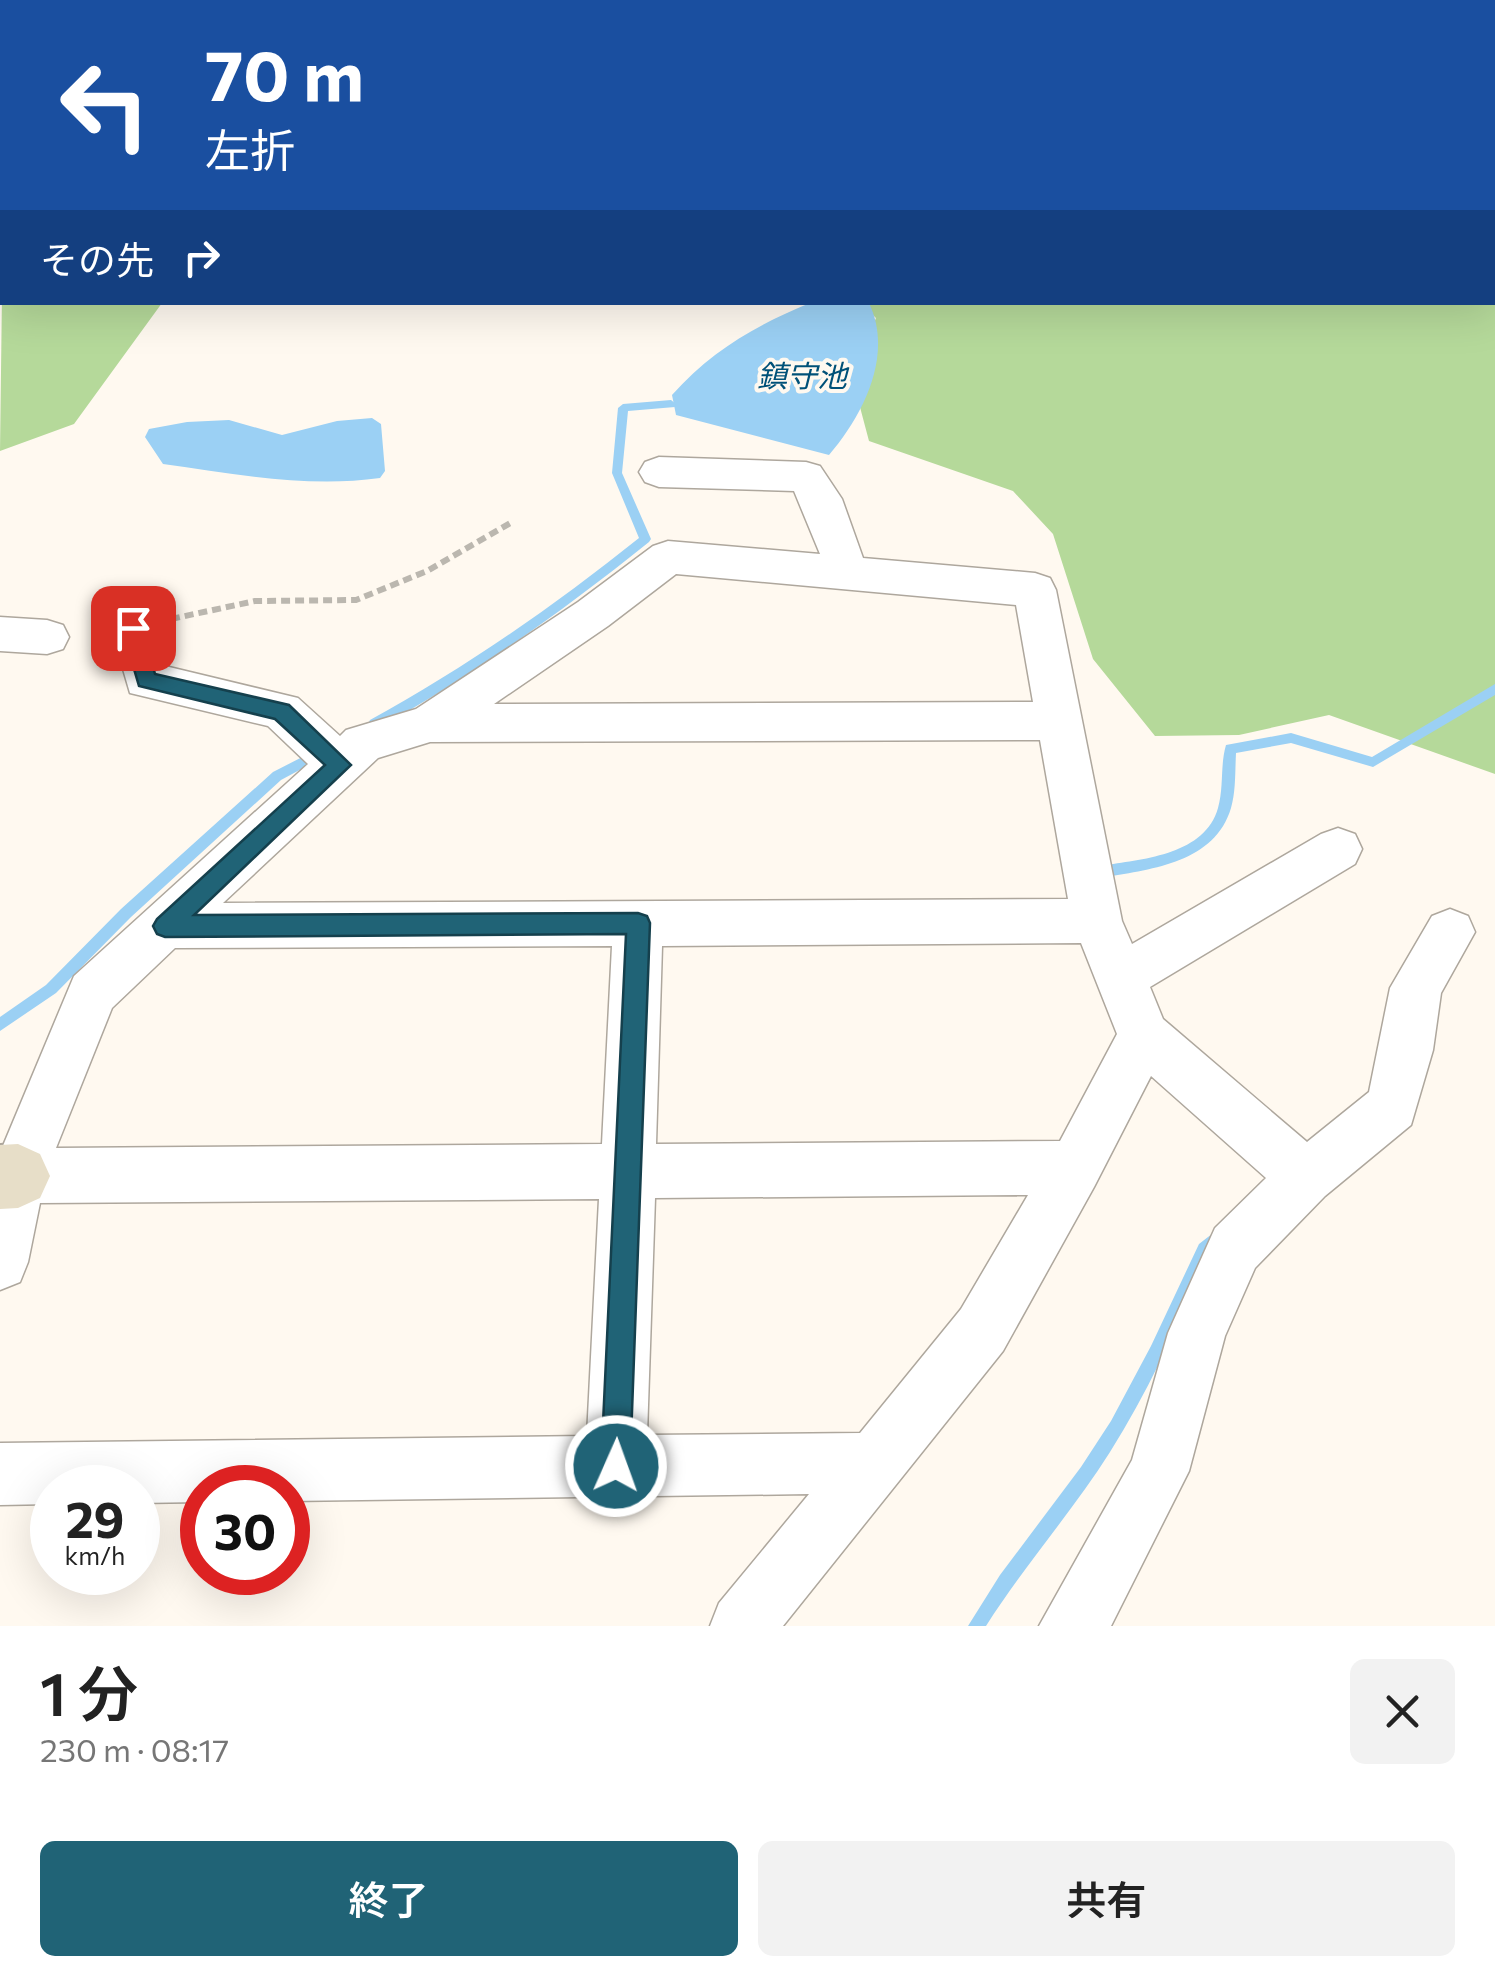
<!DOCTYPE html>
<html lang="ja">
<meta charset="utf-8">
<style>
:root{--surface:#fff;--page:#f2f2f2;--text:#222;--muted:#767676;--accent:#206376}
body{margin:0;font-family:Commissioner,"Noto Sans JP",sans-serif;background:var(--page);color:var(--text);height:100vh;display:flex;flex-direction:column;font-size:38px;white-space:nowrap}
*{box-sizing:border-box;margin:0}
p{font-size:32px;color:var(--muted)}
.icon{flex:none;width:55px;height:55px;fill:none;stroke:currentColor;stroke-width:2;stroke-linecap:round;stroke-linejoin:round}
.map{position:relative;height:1626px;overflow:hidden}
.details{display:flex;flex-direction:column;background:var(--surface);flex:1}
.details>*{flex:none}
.guide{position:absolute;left:0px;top:0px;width:1495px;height:305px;box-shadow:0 10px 40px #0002;background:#1a4fa0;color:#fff;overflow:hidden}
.speed{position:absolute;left:30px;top:1465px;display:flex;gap:20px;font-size:50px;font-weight:700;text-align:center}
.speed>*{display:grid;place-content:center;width:130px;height:130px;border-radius:50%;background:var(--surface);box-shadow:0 10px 40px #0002;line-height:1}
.speed small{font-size:25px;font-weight:400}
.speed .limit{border:15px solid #d22;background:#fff;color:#111}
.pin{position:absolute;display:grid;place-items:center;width:85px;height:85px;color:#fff;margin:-42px;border-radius:20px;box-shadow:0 5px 15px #0006}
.me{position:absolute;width:110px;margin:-55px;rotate:2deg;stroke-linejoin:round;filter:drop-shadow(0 0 8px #0008)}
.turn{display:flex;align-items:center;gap:35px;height:210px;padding:0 40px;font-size:45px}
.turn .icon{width:130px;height:130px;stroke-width:2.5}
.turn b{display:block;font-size:70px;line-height:85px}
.then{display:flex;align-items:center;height:95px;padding:0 40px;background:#0003;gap:20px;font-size:38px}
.round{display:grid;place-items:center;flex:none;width:105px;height:105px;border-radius:15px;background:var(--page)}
.head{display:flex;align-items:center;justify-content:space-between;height:170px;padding:0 40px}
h1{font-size:60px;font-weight:600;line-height:75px}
.primary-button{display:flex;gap:20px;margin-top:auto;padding:20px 40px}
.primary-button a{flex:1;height:115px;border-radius:15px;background:var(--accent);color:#fff;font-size:40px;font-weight:600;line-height:115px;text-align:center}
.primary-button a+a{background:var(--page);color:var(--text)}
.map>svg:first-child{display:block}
</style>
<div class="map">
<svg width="1495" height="1626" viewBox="0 0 1495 1626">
<rect width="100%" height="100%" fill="#fff9f0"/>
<path fill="#b5d99a" d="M483,0H1495V774L1329,715L1239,735L1155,736L1093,659L1053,534L1013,491L869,441L852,377L876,318L861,303L1492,302V2Z
M2,293V302L162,303L74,424L0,451Z"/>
<path fill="#9bd0f4" d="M810,303H869C894,355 863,415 829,455L676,415L672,395C711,351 756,325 810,303Z
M372,418L381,424L385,471L380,478C307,488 235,474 163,464L145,437L149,429L187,422L229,420L282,435L337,421Z"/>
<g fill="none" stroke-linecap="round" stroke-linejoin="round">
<path fill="#9bd0f4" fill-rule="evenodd" d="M119,0H131L133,2H122Z
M1113,0H1122L1120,2H1111Z
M671,400L676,404L675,407L628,411L622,473L651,539L649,542C563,611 475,674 378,728H370L368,724L370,720C465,668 554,606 639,538L612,473L618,408L623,404Z
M1495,684V695L1373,767L1291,743L1236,753C1235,771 1236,791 1231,808C1215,862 1153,869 1106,877L1101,875L1100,871L1101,867L1106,865C1145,859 1205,854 1218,808C1224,787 1220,765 1226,745L1291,733L1372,757Z
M316,750L320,751L322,755L320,759L281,780L131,917L56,993L0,1031V1017L46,985L121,909L273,772Z
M1217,1230L1222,1232L1224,1237L1222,1242L1209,1254C1179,1322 1150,1389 1110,1452C1072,1512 1024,1566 986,1626H968L1000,1575L1081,1467L1111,1421L1151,1346L1199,1244Z"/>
<g stroke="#aea79d" stroke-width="3">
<path id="street" d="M0,123H2V143H0Z
M0,203H2V230H0Z
M2,254V278L0,279V255Z
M659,457L806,462L820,466L842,499L863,558L1035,573L1050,578L1056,590L1122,921L1132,944L1321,834L1338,828L1355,834L1362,849L1355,864L1150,987L1163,1019L1307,1142L1369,1092L1390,988L1432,916L1450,909L1468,916L1475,932L1441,993L1433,1050L1411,1125L1325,1196L1255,1268L1225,1336L1189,1471L1111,1626H1039L1132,1460L1168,1333L1215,1228L1266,1178L1151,1076L1094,1187L1003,1351L783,1626H710L719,1603L809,1494L288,1501V1488H202V1502L138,1503V1488H52V1504L0,1505V1443L587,1436L599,1199L40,1203L28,1262L20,1282L0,1290V1153L74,976L308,764L268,726L130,693L111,628L118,616L133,611L148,616L165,666L298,698L340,736L346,730L416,709L578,602L653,546L668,541L820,554L794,491L659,487L645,482L639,472L645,462ZM676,574L1016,605L1033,702L494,704L608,626ZM1040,740L1068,899L223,903L378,758L430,742ZM1081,943L1117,1034L1060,1141L656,1144L662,946ZM612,946L602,1144L56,1148L112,1008L175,948ZM1028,1195L961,1309L860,1433L647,1435L655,1198Z
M0,617L47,620L63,625L69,637L63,649L47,654L0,651Z"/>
</g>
<g stroke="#aea79d" stroke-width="4">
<path id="secondary" d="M18,1144L40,1154L50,1176L40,1198L18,1208L0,1209V1145Z"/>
</g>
<path stroke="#bbb7af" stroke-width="6" stroke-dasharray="9 5" stroke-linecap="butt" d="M171,619L255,601L356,600L427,571L514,521"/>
<use href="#street" fill="#fff" fill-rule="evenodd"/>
<use href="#secondary" fill="#e7dec8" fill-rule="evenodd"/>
</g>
<path fill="#206376" stroke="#15404d" stroke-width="2.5" d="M133,620L143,628L155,674L289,705L351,765L194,915L638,913L647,916L650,923L630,1466L626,1477L616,1481L605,1477L601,1466L626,934L165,937L157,934L153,926L157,919L325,765L275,719L139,686L122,628Z"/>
<g text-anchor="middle" stroke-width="8" stroke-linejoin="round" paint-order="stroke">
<g font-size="30" font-style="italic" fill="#005178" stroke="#fff9f0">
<text x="802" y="387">鎮守池</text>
</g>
</g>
</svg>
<div class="speed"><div>29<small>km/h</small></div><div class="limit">30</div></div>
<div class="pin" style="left:133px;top:628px;background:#d93025"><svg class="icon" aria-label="arrive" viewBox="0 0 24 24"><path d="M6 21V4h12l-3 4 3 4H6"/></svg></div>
<svg class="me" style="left:616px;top:1466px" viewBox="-20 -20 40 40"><circle r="17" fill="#206376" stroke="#fff" stroke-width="3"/><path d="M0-11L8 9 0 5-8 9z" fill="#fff"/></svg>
<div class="guide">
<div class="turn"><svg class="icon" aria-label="left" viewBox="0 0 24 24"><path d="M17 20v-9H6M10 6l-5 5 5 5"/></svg><div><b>70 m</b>左折</div></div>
<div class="then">その先<svg class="icon" aria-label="right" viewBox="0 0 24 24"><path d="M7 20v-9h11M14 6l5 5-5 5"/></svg></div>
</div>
</div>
<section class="details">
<div class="head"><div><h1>1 分</h1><p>230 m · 08:17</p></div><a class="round"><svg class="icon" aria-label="close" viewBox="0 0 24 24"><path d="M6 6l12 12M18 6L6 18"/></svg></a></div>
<div class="primary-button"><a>終了</a><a>共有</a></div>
</section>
